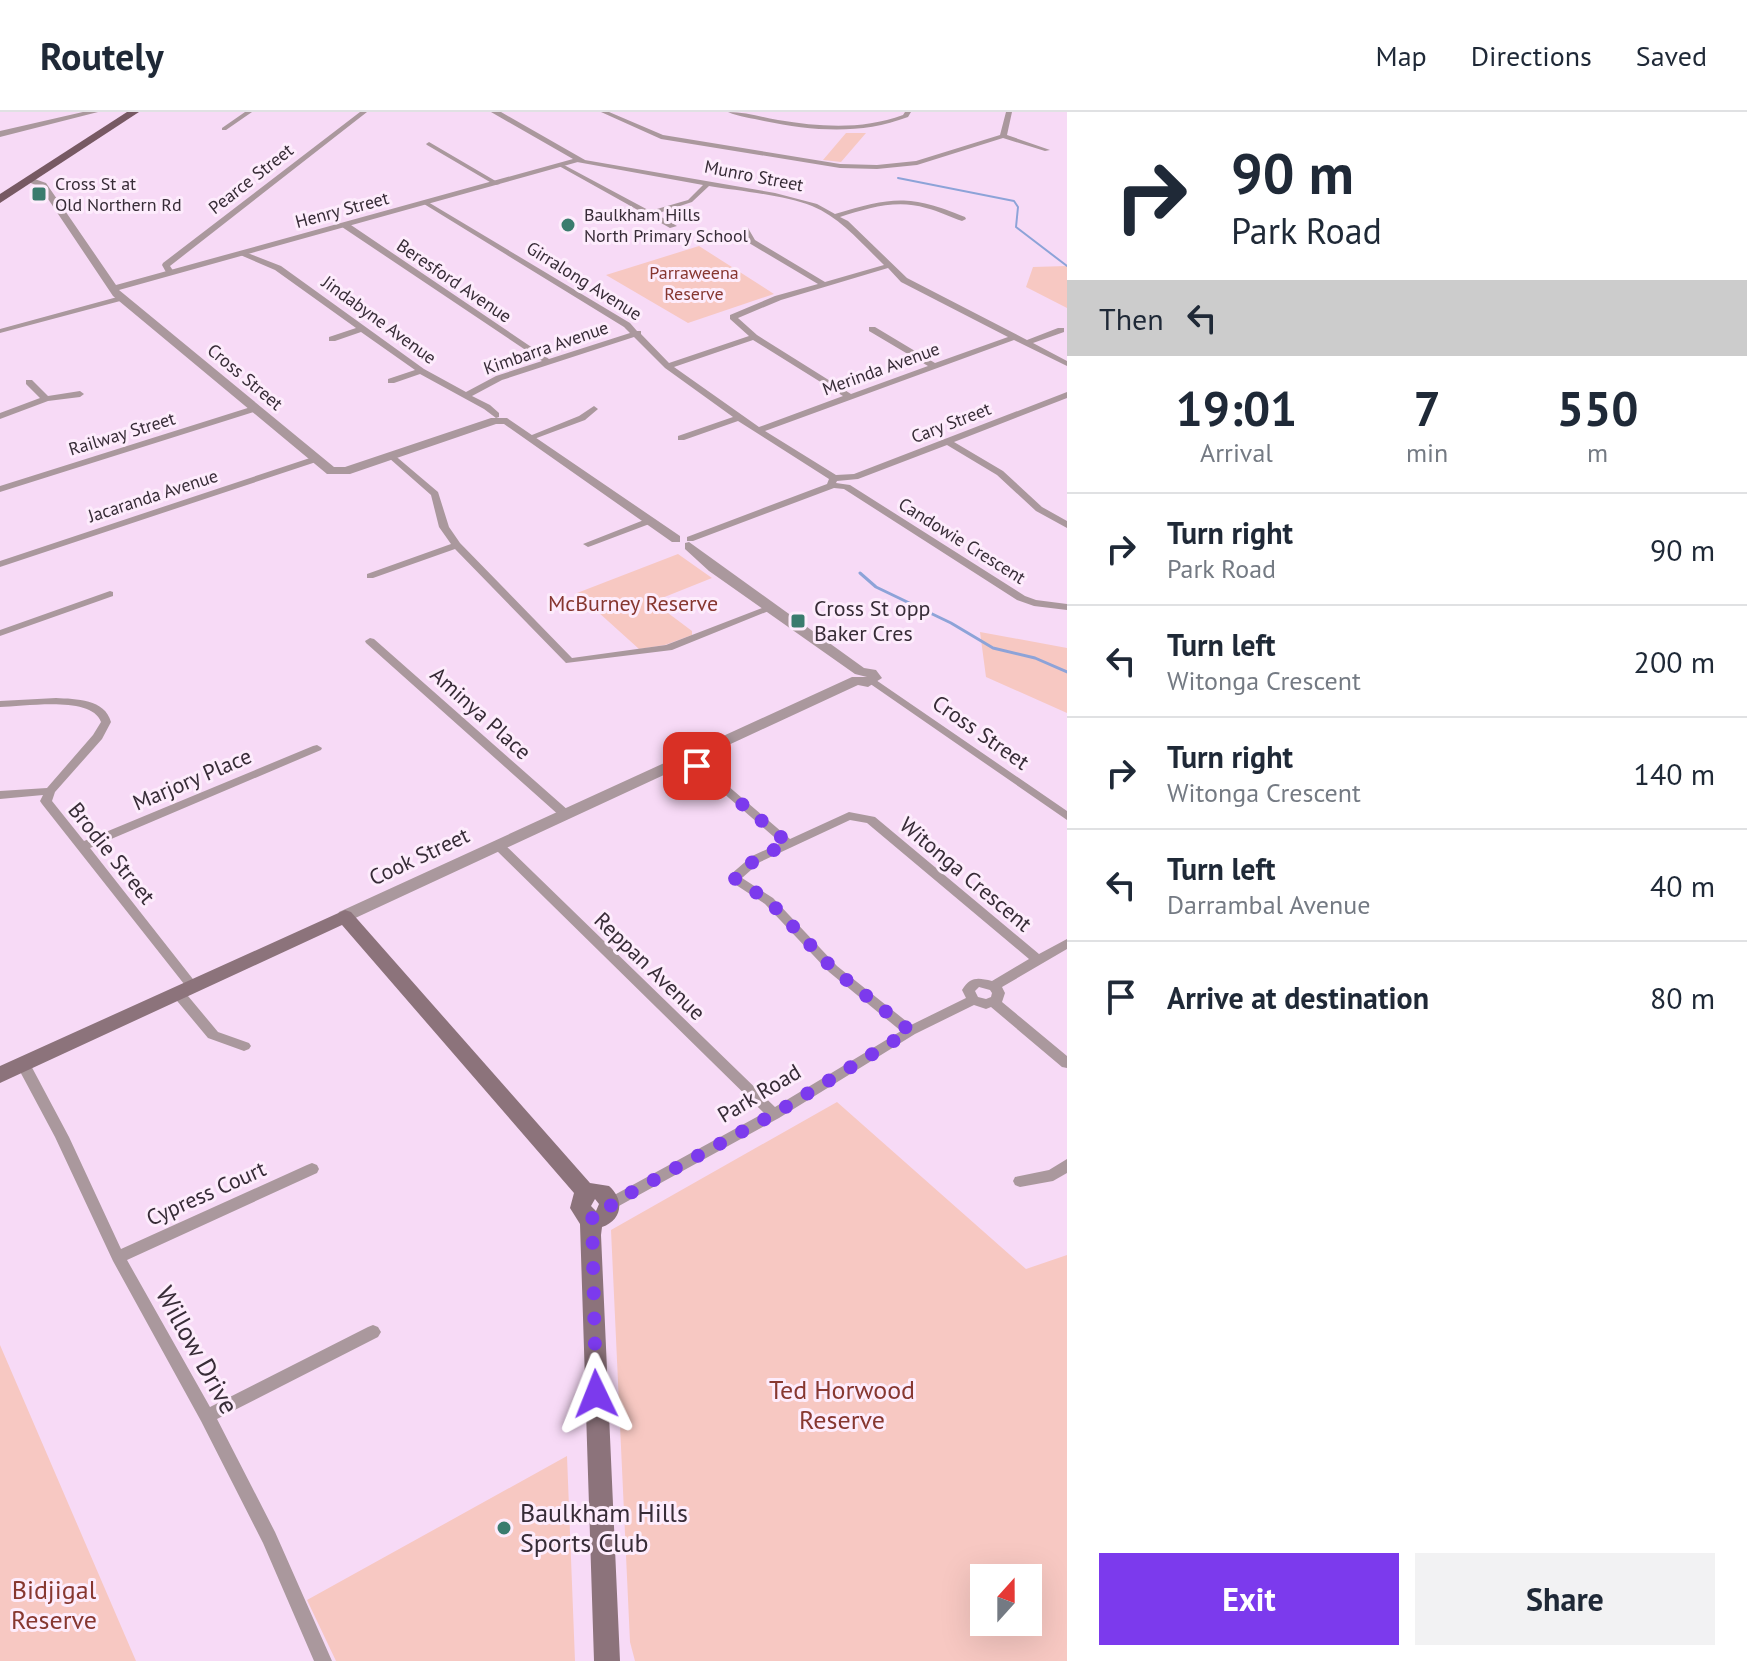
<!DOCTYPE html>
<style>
:root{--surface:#fff;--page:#f2f2f3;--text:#1f2937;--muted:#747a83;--line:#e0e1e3;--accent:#7c3aed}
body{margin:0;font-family:"PT Sans",sans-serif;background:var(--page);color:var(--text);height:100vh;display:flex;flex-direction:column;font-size:30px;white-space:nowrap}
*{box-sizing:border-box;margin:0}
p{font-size:26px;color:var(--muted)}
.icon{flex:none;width:44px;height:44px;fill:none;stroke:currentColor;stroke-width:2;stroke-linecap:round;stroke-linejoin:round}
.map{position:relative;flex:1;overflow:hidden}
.panel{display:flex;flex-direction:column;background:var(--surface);width:680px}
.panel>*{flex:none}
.hud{background:#fff;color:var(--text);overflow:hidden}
.needle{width:52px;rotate:21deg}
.controls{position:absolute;left:970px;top:1452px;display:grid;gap:16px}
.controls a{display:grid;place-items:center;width:72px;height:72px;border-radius:0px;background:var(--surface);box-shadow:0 8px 32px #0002;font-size:40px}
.pin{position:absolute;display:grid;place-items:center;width:68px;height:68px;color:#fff;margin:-34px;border-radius:16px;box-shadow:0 4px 12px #0006}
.me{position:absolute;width:88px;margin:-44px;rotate:358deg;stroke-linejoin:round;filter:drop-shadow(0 0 6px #0008)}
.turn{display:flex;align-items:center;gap:28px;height:168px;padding:0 32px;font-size:36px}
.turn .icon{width:104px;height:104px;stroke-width:2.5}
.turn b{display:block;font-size:56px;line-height:68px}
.then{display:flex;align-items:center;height:76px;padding:0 32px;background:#0003;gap:16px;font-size:30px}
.eta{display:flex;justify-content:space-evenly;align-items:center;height:136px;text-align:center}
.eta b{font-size:48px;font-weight:600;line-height:56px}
.button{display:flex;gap:16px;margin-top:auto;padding:16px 32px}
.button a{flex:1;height:92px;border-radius:0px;background:var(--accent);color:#fff;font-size:32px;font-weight:600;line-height:92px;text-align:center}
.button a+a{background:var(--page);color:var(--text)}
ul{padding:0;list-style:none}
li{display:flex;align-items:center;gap:24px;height:112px;padding:0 32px;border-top:2px solid var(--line)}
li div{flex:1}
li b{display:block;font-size:30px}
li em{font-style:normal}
header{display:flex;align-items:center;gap:48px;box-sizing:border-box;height:112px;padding:0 40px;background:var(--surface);border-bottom:2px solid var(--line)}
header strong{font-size:38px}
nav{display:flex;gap:44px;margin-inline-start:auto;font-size:28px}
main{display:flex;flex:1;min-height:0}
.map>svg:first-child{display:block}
</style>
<header>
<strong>Routely</strong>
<nav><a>Map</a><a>Directions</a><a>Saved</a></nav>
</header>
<main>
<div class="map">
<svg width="1067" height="1549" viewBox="0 0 1067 1549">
<rect width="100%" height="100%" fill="#f7daf6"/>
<path fill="#f7c8c2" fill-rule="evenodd" d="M846,21H866L841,50L823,48Z
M699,134L774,182L688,211L606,163Z
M1067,154V196L1026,175L1033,155Z
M678,442L712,466L662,486L664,498L692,519V523L665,533L639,537L577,481Z
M980,520L1067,536V601L986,565Z
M837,990L1026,1157L1067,1143V1549H635L630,1530L611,1118ZM1028,1466V1510H984V1466Z
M0,1233L136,1549H0Z
M567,1344L575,1549H336L307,1488Z"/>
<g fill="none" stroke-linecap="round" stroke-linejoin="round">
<path stroke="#8da3d8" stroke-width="2" d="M898,66L1014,89L1018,95L1016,115L1067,154"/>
<path stroke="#8da3d8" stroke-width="3" d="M860,461L876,475L951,511L993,536L1035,546L1067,560"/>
<path fill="#aa989d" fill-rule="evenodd" d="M245,0H252L226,18H222V16Z
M360,0H367L170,154L174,160L167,162L162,153L163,151Z
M601,0H609L663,23L840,52L877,53L916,49L1000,23L1006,0H1012L1007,23L1050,38L1045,39L1003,26L917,53L877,57L840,56L661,27Z
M728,0C745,0 761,5 778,8C821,15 862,18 903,3L905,0H911L908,5C860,23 814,19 764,9C752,6 739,5 728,0Z
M429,30L499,71L500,72L495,73L427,33L426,32Z
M579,47L775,81L817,92L835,102C892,85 909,82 965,105L966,107L962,109C950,105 939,99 926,96C897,87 868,96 840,105L848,109L907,166L1027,228L1058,216H1064V220L1033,231L1067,249V254L1014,228L765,319L836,363L854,362L1067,280V286L954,330L1003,359L1042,395L1067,409V416L1036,399L997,363L947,333L858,367L837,369L836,371L850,373L1025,484L1036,488L1067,492V498L1034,494L1017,488L844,377L834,376L693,429H687V425L827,372L829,367L738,309L684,328H678V324L733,305L665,256L634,225L502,268L472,284L490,293L499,301V305L496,306L484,297L420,262L394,271H388V267L415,258L361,220L335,229H329V225L356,216L275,158L238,142L245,140L281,154L424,257L466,280L496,264L542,249L342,115V111H348L549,247L630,221L624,215L424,92V90H428L630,211L637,219H641V222L669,251L749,224L730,207V203L775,184L818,172L749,131L741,118L742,116H748L755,128L825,170L884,153C862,132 841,106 812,94C785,83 739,79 709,74L692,90L656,102L677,114L670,116L559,54L564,53L650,99L688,88L703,73L577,50V48ZM888,156L901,170L1008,225L935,251L875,215H869V219L928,254L851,282L757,223L738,206L781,188ZM753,228L843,284L759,315L674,255Z
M121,184H124V188L0,221V217Z
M26,268H32L48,284L80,279L84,282L80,285L48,289L0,307V301L40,286L26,272Z
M254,294L258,297L257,299L0,380V374Z
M594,294L598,297L585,308L534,327L527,325L579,304Z
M392,341L438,380L449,415L460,431L572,546L666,533L767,494L771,493L776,496L672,538L566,551L455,437L373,466H367V462L451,432L439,415L431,383L389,346L388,344Z
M316,344L319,345V349L0,455V449Z
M649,406L652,407V411L591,434L588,435L583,432Z
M110,479L113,480V484L0,524V518Z
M370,526L374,527L569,699L571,702L569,705H561L366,531L365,529Z
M873,566L1067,699V708L869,571L868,569L869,567Z
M56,586C76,587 105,587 111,610L102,627L55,680L52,689L84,729L313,634L317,633L322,636L321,638L90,736L196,871L198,874L196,877H188L42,692L40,689L43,683L0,687V679L47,676L93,623L101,610C91,583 24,595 0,595V589Z
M689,643L693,644L790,727L849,700L875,705L1039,842L1067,827V837L1002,875L1005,881L1002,890L1067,944V956L1062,955L991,895L986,897L974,893L915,922L779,1006L617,1095L612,1097L607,1095L605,1091L607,1087L764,1001L495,737L493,734L495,731H503L775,995L901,919L829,860L765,792L730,769L728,766L730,763L752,744L781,731L685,648L683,646L685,644ZM850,708L867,711L1029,847L992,869C978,866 971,864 962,878L966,886L911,913L837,854L773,786L742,766L760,750ZM979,875L990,878L992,881L991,885L986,887L978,885L975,879Z
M178,876L183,878L218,920L249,931L251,934L249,937L244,939L208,926L173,884L172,881L173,878Z
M23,947L28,948L69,1025L121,1137L307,1053L312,1051L317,1053L319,1057L317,1061L127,1148L210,1295L368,1215L373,1213L378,1215L381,1220L378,1225L217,1307L275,1420L332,1549H314L263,1431L201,1309L113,1149L55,1025L16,952L18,948Z
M1067,1047V1061L1053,1069L1020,1075L1015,1073L1013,1069L1015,1065L1049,1058Z"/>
<path fill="#aa989d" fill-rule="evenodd" d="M83,0H98L0,25V19Z
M491,0H501L585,48L119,178L334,355H345L491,306H507L680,424V430H672L504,312H496L350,362H327L113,184L40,75L24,68L29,65L46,71L116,173L573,47Z
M689,430L864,556L876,558L882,566L868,575L858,573L351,808H339L337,804L339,800L852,565H867L855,562L709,459L685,437V431Z"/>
<path fill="#8c737b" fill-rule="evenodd" d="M345,798L351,800L590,1071L609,1074C625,1088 622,1108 602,1115L601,1123L620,1549H594L580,1112L570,1096L574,1081L342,813L0,971V954ZM595,1087L599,1092L596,1099L591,1094Z"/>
<path fill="#775963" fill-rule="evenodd" d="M127,0H139L0,91V82Z"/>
</g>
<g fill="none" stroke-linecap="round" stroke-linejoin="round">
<path stroke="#7c3aed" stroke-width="14" stroke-dasharray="0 25.2" d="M596,1282L592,1106L607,1103L612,1091L774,1002L910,919L833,857L769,789L734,766L756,747L788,731L697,654"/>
</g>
<g fill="#3a7c6e" stroke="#fdecfc" stroke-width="3">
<rect x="31" y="74" width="16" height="16" rx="4"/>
<circle cx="568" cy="113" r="8"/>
<rect x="790" y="501" width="16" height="16" rx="4"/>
<circle cx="504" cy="1416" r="8"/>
</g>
<g text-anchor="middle" stroke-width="6" stroke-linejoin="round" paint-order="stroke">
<g font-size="18" fill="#372c37" stroke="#fdecfc">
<text transform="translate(754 64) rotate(11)" y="6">Munro Street</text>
<text transform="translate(251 67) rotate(-38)" y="6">Pearce Street</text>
<text transform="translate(342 98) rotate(-15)" y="6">Henry Street</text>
<text transform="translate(454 169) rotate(34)" y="6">Beresford Avenue</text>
<text transform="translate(584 169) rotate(32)" y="6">Girralong Avenue</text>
<text transform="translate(379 208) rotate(36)" y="6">Jindabyne Avenue</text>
<text transform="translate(546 236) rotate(-19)" y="6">Kimbarra Avenue</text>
<text transform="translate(881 257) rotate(-20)" y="6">Merinda Avenue</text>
<text transform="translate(245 265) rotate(40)" y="6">Cross Street</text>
<text transform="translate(951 311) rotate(-21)" y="6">Cary Street</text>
<text transform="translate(122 322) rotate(-17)" y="6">Railway Street</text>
<text transform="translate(153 384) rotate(-18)" y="6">Jacaranda Avenue</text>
<text transform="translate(962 429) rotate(32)" y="6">Candowie Crescent</text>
</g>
<g font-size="18" fill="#372c37" stroke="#fdecfc" text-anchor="start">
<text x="55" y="78">Cross St at<tspan x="55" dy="21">Old Northern Rd</tspan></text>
<text x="584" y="109">Baulkham Hills<tspan x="584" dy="21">North Primary School</tspan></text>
</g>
<g font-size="18" fill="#873730" stroke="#fdecfc">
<text x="694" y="167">Parraweena<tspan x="694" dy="21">Reserve</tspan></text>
</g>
<g font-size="22" fill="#873730" stroke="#fdecfc">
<text x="633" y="499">McBurney Reserve</text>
</g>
<g font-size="22" fill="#372c37" stroke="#fdecfc" text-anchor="start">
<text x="814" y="504">Cross St opp<tspan x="814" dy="25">Baker Cres</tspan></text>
</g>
<g font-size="22" fill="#372c37" stroke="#fdecfc">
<text transform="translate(481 601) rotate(42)" y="8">Aminya Place</text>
<text transform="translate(981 620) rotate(35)" y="8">Cross Street</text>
<text transform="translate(192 667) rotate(-23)" y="8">Marjory Place</text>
<text transform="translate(112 741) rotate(51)" y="8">Brodie Street</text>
<text transform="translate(419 744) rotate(-25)" y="8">Cook Street</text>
<text transform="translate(966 762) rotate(40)" y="8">Witonga Crescent</text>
<text transform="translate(650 854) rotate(44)" y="8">Reppan Avenue</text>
<text transform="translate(759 981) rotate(-31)" y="8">Park Road</text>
<text transform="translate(206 1081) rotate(-24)" y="8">Cypress Court</text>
</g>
<g font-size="26" fill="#372c37" stroke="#fdecfc">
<text transform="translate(197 1238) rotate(61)" y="9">Willow Drive</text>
</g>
<g font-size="26" fill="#873730" stroke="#fdecfc">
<text x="842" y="1287">Ted Horwood<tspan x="842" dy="30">Reserve</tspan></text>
<text x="54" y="1487">Bidjigal<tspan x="54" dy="30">Reserve</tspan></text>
</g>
<g font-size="26" fill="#372c37" stroke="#fdecfc" text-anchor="start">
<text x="520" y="1410">Baulkham Hills<tspan x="520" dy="30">Sports Club</tspan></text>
</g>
</g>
</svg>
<div class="controls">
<a><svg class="needle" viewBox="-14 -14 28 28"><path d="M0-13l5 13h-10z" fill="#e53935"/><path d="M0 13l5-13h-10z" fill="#747a83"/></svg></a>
</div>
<div class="pin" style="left:697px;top:654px;background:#d93025"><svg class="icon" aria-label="arrive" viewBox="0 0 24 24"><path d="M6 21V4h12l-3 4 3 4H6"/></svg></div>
<svg class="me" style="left:596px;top:1282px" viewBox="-20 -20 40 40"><path d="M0-17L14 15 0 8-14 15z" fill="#7c3aed" stroke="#fff" stroke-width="4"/></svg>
</div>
<section class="panel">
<div class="hud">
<div class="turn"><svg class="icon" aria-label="right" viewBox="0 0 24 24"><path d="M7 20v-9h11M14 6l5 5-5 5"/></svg><div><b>90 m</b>Park Road</div></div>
<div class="then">Then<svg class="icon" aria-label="left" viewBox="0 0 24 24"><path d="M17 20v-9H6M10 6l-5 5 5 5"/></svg></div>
</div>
<div class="eta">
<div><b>19:01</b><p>Arrival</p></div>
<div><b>7</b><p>min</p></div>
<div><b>550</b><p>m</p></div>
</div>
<ul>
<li><svg class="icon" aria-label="right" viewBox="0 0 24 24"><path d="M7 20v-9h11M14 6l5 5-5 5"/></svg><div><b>Turn right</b><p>Park Road</p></div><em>90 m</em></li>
<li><svg class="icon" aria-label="left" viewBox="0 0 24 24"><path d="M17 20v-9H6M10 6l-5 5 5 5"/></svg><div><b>Turn left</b><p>Witonga Crescent</p></div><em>200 m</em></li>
<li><svg class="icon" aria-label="right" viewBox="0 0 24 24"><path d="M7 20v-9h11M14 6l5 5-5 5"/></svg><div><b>Turn right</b><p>Witonga Crescent</p></div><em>140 m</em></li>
<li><svg class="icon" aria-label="left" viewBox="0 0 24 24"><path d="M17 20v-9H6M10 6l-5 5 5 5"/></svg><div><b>Turn left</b><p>Darrambal Avenue</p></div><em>40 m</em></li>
<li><svg class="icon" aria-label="arrive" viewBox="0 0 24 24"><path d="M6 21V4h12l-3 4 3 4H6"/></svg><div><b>Arrive at destination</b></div><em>80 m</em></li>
</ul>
<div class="button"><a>Exit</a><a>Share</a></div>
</section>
</main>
